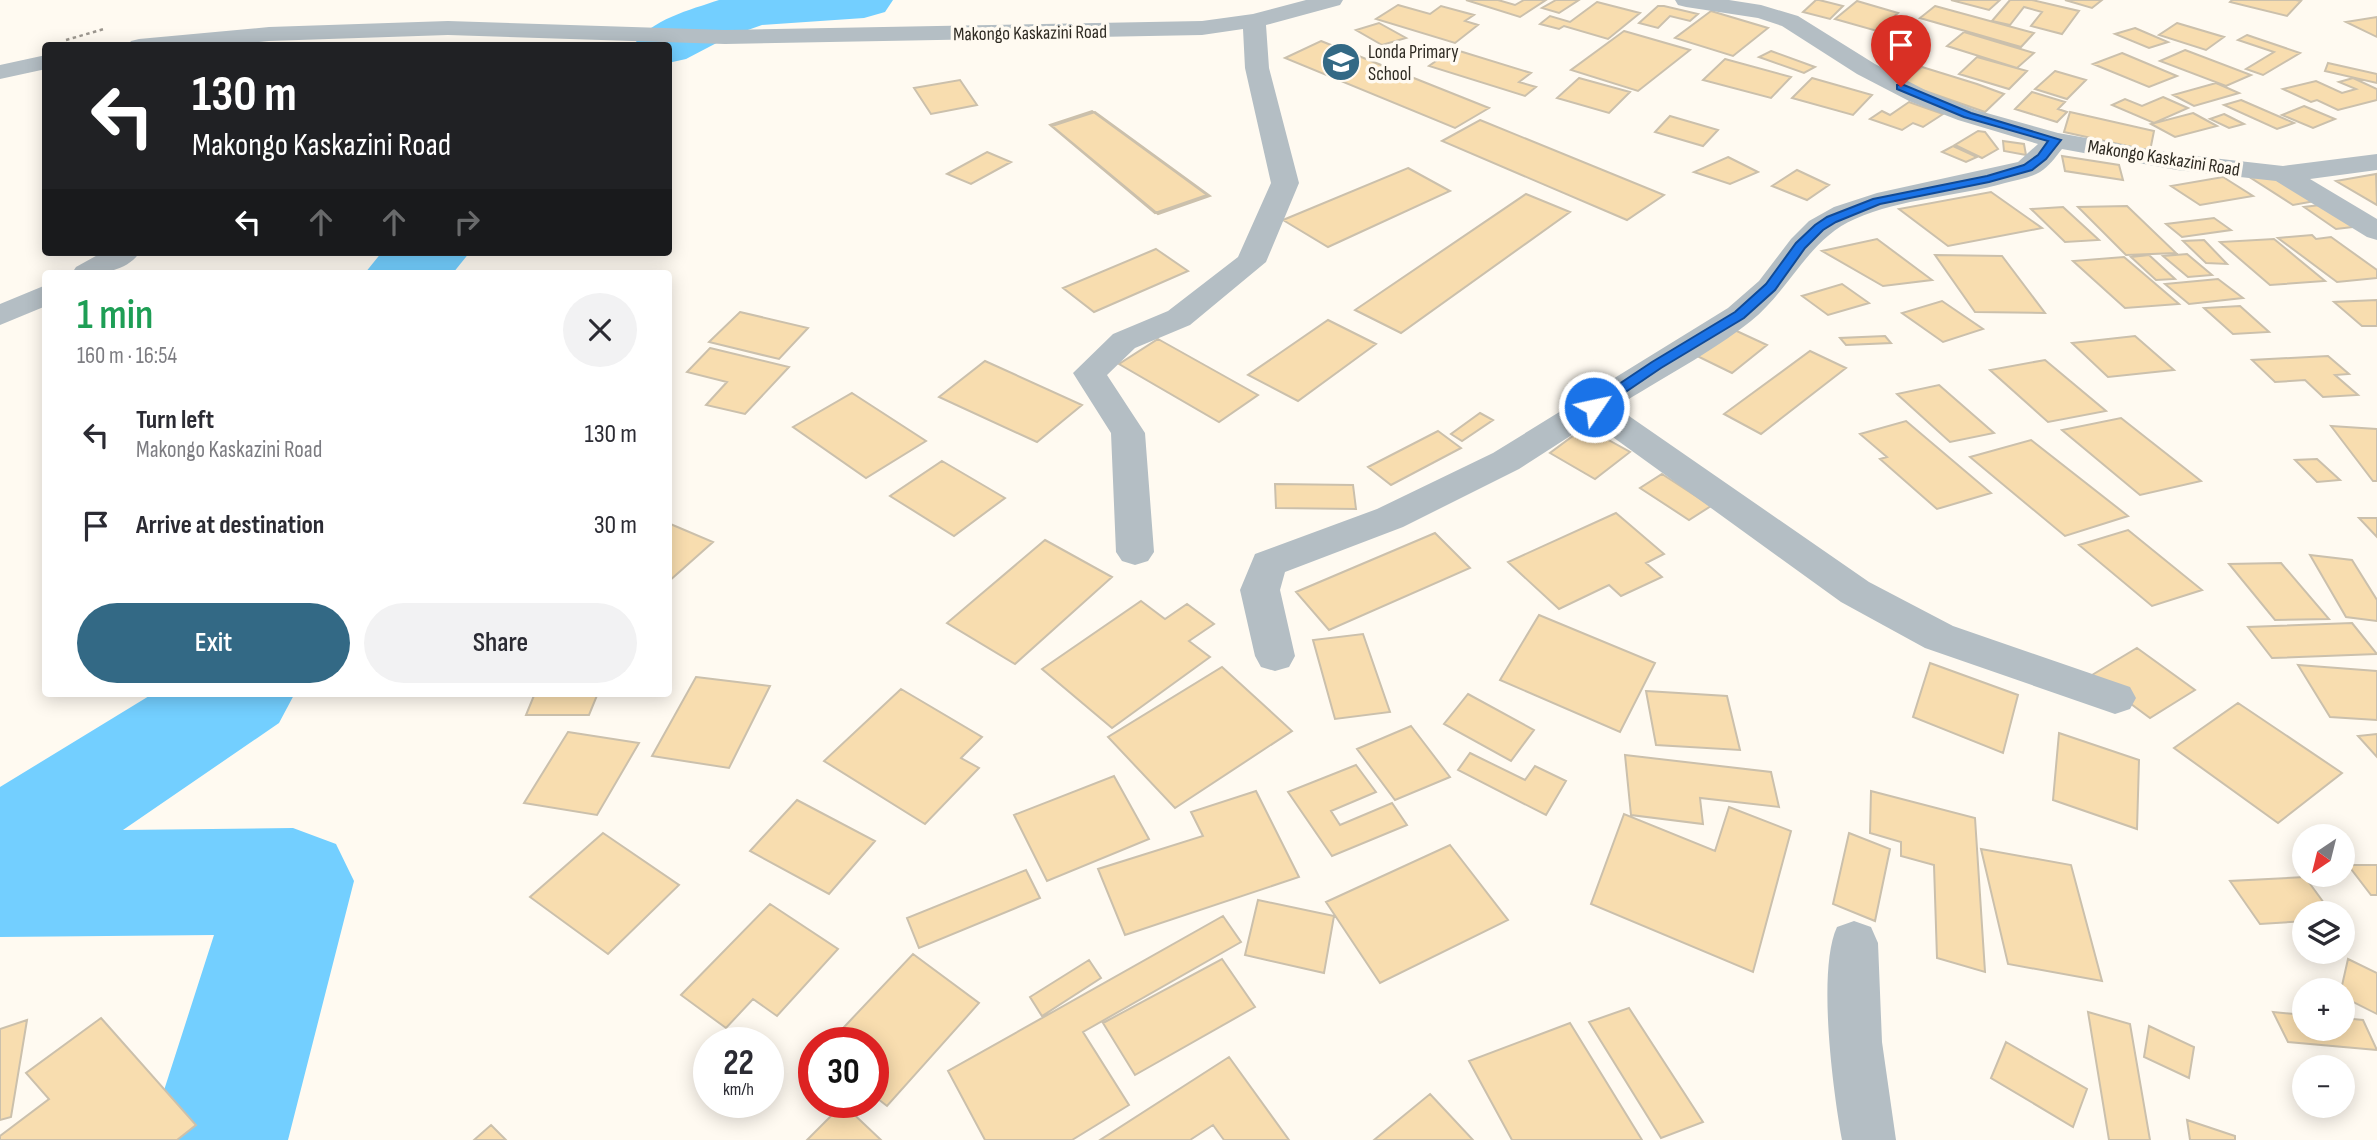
<!DOCTYPE html>
<meta charset="utf-8">
<style>
:root{--surface:#fff;--page:#f2f2f3;--text:#2b2b33;--muted:#7c7c81;--accent:#336985}
body{margin:0;font-family:"Sofia Sans Condensed",sans-serif;background:var(--page);color:var(--text);height:100vh;display:flex;flex-direction:column;font-size:26px;white-space:nowrap}
*{box-sizing:border-box;margin:0}
p{font-size:23px;color:var(--muted)}
.icon{flex:none;width:38px;height:38px;fill:none;stroke:currentColor;stroke-width:2;stroke-linecap:round;stroke-linejoin:round}
.map{position:relative;flex:1;overflow:hidden}
.panel{position:absolute;left:42px;top:270px;width:630px;height:427px;display:flex;flex-direction:column;background:var(--surface);border-radius:7px;box-shadow:0 4px 18px #0003}
.panel>*{flex:none}
.banner{position:absolute;left:42px;top:42px;width:630px;height:214px;border-radius:7px;box-shadow:0 4px 18px #0003;background:#202124;color:#fff;overflow:hidden}
.needle{width:46px;rotate:215deg}
.fabs{position:absolute;left:2292px;top:824px;display:grid;gap:14px}
.fabs a{display:grid;place-items:center;width:63px;height:63px;border-radius:50%;background:var(--surface);box-shadow:0 4px 18px #0003;font-size:35px}
.speed{position:absolute;left:693px;top:1027px;display:flex;gap:14px;font-size:35px;font-weight:700;text-align:center}
.speed>*{display:grid;place-content:center;width:91px;height:91px;border-radius:50%;background:var(--surface);box-shadow:0 4px 18px #0003;line-height:1}
.speed small{font-size:18px;font-weight:400}
.speed .limit{border:10px solid #d22;background:#fff;color:#111}
.pin{position:absolute;display:grid;place-items:center;width:60px;height:60px;color:#fff;margin:-72px -30px;border-radius:50% 50% 50% 0;rotate:-45deg;box-shadow:0 0 7px #0007}
.pin .icon{rotate:45deg}
.me{position:absolute;width:77px;margin:-38px;rotate:56deg;stroke-linejoin:round;filter:drop-shadow(0 0 5px #0008)}
.turn{display:flex;align-items:center;gap:24px;height:147px;padding:0 35px;font-size:32px}
.turn .icon{width:91px;height:91px;stroke-width:2.5}
.turn b{display:block;font-size:49px;line-height:60px}
.lanes{display:flex;align-items:center;height:66px;padding:0 35px;background:#0003;justify-content:center;gap:35px;direction:ltr}
.lanes .off{opacity:.35}
.round{display:grid;place-items:center;flex:none;width:74px;height:74px;border-radius:37px;background:var(--page)}
.summary{display:flex;align-items:center;justify-content:space-between;height:119px;padding:0 35px}
h1{font-size:42px;font-weight:600;line-height:52px;color:#1e9e55}
.cta{display:flex;gap:14px;margin-top:auto;padding:14px 35px}
.cta a{flex:1;height:80px;border-radius:42px;background:var(--accent);color:#fff;font-size:28px;font-weight:600;line-height:80px;text-align:center}
.cta a+a{background:var(--page);color:var(--text)}
ul{padding:0;list-style:none}
li{display:flex;align-items:center;gap:21px;height:91px;padding:0 35px}
li div{flex:1}
li b{display:block;font-size:26px}
li em{font-style:normal}
.map>svg:first-child{display:block}
</style>
<div class="map">
<svg width="2377" height="1140" viewBox="0 0 2377 1140">
<rect width="100%" height="100%" fill="#fffaf1"/>
<g fill="none" stroke-linecap="round" stroke-linejoin="round">
<path fill="#73cfff" fill-rule="evenodd" d="M719,0H893L885,12L864,18L762,25L728,37L686,59L668,63V46H633C651,19 690,10 719,0Z
M382,252H470L453,273H365Z
M154,693H295L279,723L123,830L293,828L336,844L354,881L288,1140H148L214,935L0,937V787Z"/>
</g>
<path fill="#f8ddaf" stroke="#cbc0ac" stroke-width="2" d="M1466,0H1498L1515,5L1524,0H1546L1520,17Z
M1556,0H1579L1559,13L1542,8Z
M1816,0H1819L1843,6L1830,19L1803,12Z
M1951,0H2000L1989,10Z
M2010,0H2032L2079,11L2062,34L2031,26L2042,12L2024,7L2010,25L1992,21Z
M2065,0H2102L2092,8Z
M2232,0H2296L2301,1L2287,16L2230,2Z
M1857,1L1898,13L1877,31L1835,19Z
M1597,2L1640,13L1608,39L1564,26L1559,29L1540,24L1550,16L1570,22Z
M1398,5L1430,14L1441,6L1474,15L1465,21L1478,25L1455,43L1376,19Z
M1658,6H1664L1698,14L1690,21L1670,16L1658,28L1639,23Z
M1935,6L2034,33L2021,47L1920,18Z
M1711,11L1768,28L1733,56L1675,38Z
M2377,17V37L2346,22Z
M1899,18L1918,24L1902,36L1883,30Z
M1379,23L1406,38L1382,45L1356,30Z
M2177,23L2224,37L2206,50L2159,35Z
M2135,28L2168,42L2149,48L2115,34Z
M1624,31L1690,50L1638,91L1571,70Z
M1964,32L2034,53L2017,68L1947,46Z
M2247,35L2300,53L2263,75L2246,69L2274,52L2238,40Z
M1321,41L1489,108L1455,128L1285,58Z
M1453,49L1531,73L1519,82L1536,87L1525,96L1429,66Z
M2185,50L2251,75L2226,86L2160,61Z
M1771,51L1815,67L1804,73L1759,57Z
M2122,53L2177,76L2149,87L2093,64Z
M1977,57L2027,71L2009,89L1959,74Z
M1725,59L1791,77L1771,98L1703,80Z
M2328,63L2377,74V83L2325,71Z
M1922,67L1977,84L2004,94L1985,112L1894,80L1903,72L1912,75Z
M2055,71L2086,80L2067,99L2035,89Z
M1579,78L1630,92L1609,113L1557,98Z
M1812,78L1872,95L1853,115L1792,98Z
M2353,78L2377,89V100L2338,110L2317,100L2311,102L2283,89L2316,81L2342,93L2356,89L2339,82Z
M960,80L977,105L931,114L914,88Z
M2216,83L2239,93L2194,106L2173,95Z
M2032,92L2065,102L2058,109L2067,112L2057,122L2015,109Z
M2163,97L2188,108L2154,123L2112,105L2125,99L2142,106Z
M2241,100L2294,123L2277,129L2224,105Z
M1909,102L1943,114L1923,127L1913,123L1902,130L1870,119L1882,111L1890,115Z
M2304,106L2335,119L2313,128L2282,115Z
M1092,111L1207,195L1155,213L1050,125Z
M1095,112L1210,196L1158,214L1052,126Z
M2070,112L2154,131L2150,151L2064,132Z
M2193,113L2217,126L2175,137L2151,124Z
M2224,114L2244,124L2229,128L2210,119Z
M1670,116L1718,130L1703,146L1655,132Z
M1480,120L1664,195L1627,220L1442,141Z
M1480,120L1664,195L1627,220L1442,141Z
M1978,131L1985,132L1998,149L1982,158L1955,145Z
M2003,141L2024,144L2026,155L2004,151Z
M1953,146L1977,157L1966,162L1942,152Z
M987,152L1011,162L971,184L947,174Z
M2062,156L2119,165L2123,180L2065,171Z
M1728,157L1758,172L1730,184L1694,172Z
M1408,168L1450,191L1328,247L1283,220Z
M1797,170L1829,185L1807,200L1772,186Z
M2376,174L2377,205L2336,181Z
M2268,175L2315,201L2293,205L2251,178Z
M2223,177L2253,196L2200,205L2171,186Z
M1991,192L2042,228L1948,246L1899,209Z
M1526,194L1570,212L1401,333L1355,310Z
M2328,204L2361,226L2336,229L2304,207Z
M2127,206L2176,253L2126,255L2078,207Z
M2063,207L2099,240L2065,242L2031,209Z
M2214,218L2231,230L2182,237L2166,224Z
M2312,235L2316,239L2331,237L2377,270V278L2337,282L2278,238Z
M1877,239L1932,280L1883,286L1822,251Z
M2274,239L2325,281L2270,285L2220,242Z
M2204,240L2227,264L2206,263L2183,241Z
M1156,249L1188,271L1094,312L1063,288Z
M2187,254L2212,275L2188,277L2163,256Z
M1935,255L2002,256L2045,313L1975,312Z
M2149,255L2175,279L2156,280L2131,257Z
M2124,257L2179,304L2125,308L2073,261Z
M2218,279L2243,298L2189,304L2165,284Z
M1842,284L1869,303L1828,315L1802,296Z
M2377,300V326H2362L2334,302Z
M1942,301L1983,329L1943,342L1902,313Z
M2240,306L2269,332L2233,334L2204,308Z
M740,312L808,328L779,359L709,342Z
M1328,320L1376,344L1298,401L1248,375Z
M1728,327L1767,345L1732,373L1693,354Z
M1885,336L1891,343L1846,345L1840,338Z
M2135,336L2174,370L2108,377L2072,343Z
M1158,339L1258,395L1219,422L1119,364Z
M710,348L789,367L745,414L706,405L727,382L687,372Z
M1810,351L1846,368L1761,434L1724,414Z
M2328,356L2349,374L2335,375L2358,395L2323,397L2305,380L2275,382L2252,360Z
M2045,360L2106,411L2048,422L1990,370Z
M985,361L1082,405L1037,442L939,397Z
M1939,385L1994,433L1950,442L1897,394Z
M852,393L926,441L866,478L793,427Z
M1480,413L1493,420L1462,441L1451,434Z
M2121,418L2201,481L2140,495L2062,430Z
M1906,421L1991,493L1937,509L1880,459L1887,457L1860,434Z
M2331,426L2377,429V481H2373Z
M1585,427L1630,452L1595,479L1550,453Z
M1438,431L1461,448L1391,485L1368,467Z
M2031,440L2128,516L2065,536L1970,457Z
M2317,459L2340,480L2317,482L2295,460Z
M942,461L1005,498L954,536L890,496Z
M1662,474L1711,506L1689,520L1640,488Z
M1275,484L1353,485L1356,509L1276,508Z
M1616,513L1664,554L1646,563L1662,577L1621,596L1609,585L1559,609L1508,562Z
M2359,518H2377V537Z
M668,523L713,542L668,582Z
M2128,530L2202,590L2152,606L2079,545Z
M1435,533L1470,568L1329,630L1296,592Z
M1045,540L1112,577L1015,664L947,623Z
M2310,555L2352,560L2377,600V621L2346,617Z
M2281,563L2329,619L2275,620L2229,564Z
M1141,601L1165,619L1187,604L1214,624L1189,641L1210,657L1112,728L1042,669Z
M1539,615L1655,663L1620,732L1500,680Z
M2352,623L2377,654L2272,658L2248,627Z
M1363,634L1390,712L1335,719L1313,640Z
M2137,648L2195,690L2150,718L2092,675Z
M1930,663L2018,695L2003,753L1913,717Z
M2298,665L2377,671V720L2330,717Z
M1222,667L1292,731L1175,808L1108,737Z
M696,677L770,686L729,768L652,756Z
M901,689L982,737L961,758L979,768L925,824L824,761Z
M1646,691L1727,696L1740,750L1656,745Z
M535,693H598L589,715H526Z
M1468,694L1534,730L1511,761L1444,724Z
M2238,703L2342,773L2278,823L2174,748Z
M1411,726L1450,777L1395,800L1357,749Z
M568,732L639,743L597,815L524,803Z
M2059,733L2139,760L2137,829L2053,800Z
M2377,734V757L2358,736Z
M1470,753L1525,780L1535,766L1566,781L1546,815L1458,770Z
M1625,755L1771,772L1779,807L1700,798L1703,824L1631,815Z
M1356,765L1376,792L1331,811L1340,825L1392,803L1407,825L1332,856L1288,792Z
M1114,776L1149,839L1047,881L1014,815Z
M1256,791L1299,877L1125,935L1098,869L1203,836L1191,812Z
M1871,791L1975,818L1985,972L1937,958L1934,865L1901,856V842L1870,833Z
M797,800L875,841L829,894L750,851Z
M1729,807L1791,831L1753,972L1591,904L1624,814L1715,851Z
M603,833L679,885L608,954L530,897Z
M1849,833L1890,849L1875,921L1833,904Z
M1450,845L1508,920L1380,983L1326,902Z
M1981,849L2071,865L2102,981L2008,964Z
M2348,865H2377V895H2371Z
M1026,870L1040,898L919,948L907,918Z
M2305,877L2332,914H2305V921L2260,924L2230,881Z
M1258,900L1334,916L1324,973L1245,955Z
M770,904L838,949L777,1016L753,999L726,1028L681,995Z
M1223,916L1241,942L1083,1032L1129,1105L1072,1140H985L948,1071Z
M913,954L979,1003L887,1106L873,1095V1043H829Z
M1222,959L1255,1007L1135,1075L1103,1023Z
M2348,959L2377,973V1014L2343,997V990H2341Z
M1089,960L1101,978L1042,1016L1030,997Z
M1629,1008L1703,1122L1661,1138L1589,1022Z
M2088,1012L2130,1024L2150,1140H2109Z
M2273,1012L2305,1015V1029H2343V1018L2363,1020L2377,1050L2288,1042Z
M101,1018L196,1125L177,1140H0V1136L49,1099L26,1073Z
M27,1020L11,1117L0,1120V1029Z
M1570,1023L1642,1140H1512L1469,1061Z
M2149,1026L2194,1047L2189,1078L2144,1057Z
M2006,1042L2087,1089L2073,1127L1991,1078Z
M1229,1057L1289,1140H1224L1213,1125L1190,1140H1100Z
M1430,1094L1473,1140H1374Z
M843,1104L881,1140H807Z
M2187,1120L2235,1136V1140H2190Z
M491,1125L506,1140H474Z"/>
<g fill="none" stroke-linecap="round" stroke-linejoin="round">
<path stroke="#9c978f" stroke-width="2.5" stroke-dasharray="3.5 3.5" stroke-linecap="butt" d="M66,40L104,29"/>
<path fill="#b4bec4" fill-rule="evenodd" d="M1306,0H1343L1340,5L1266,25L1269,68L1299,183L1266,262L1190,325L1135,348L1107,375L1145,433L1154,552L1148,561L1135,565L1122,561L1116,552L1111,433L1073,373L1113,334L1168,311L1238,257L1271,183L1245,68L1243,29L1202,35L725,44L448,35L269,41L221,46H127L131,41L139,39L269,27L448,21L725,30L1202,21L1253,14Z
M1675,0H1729L1761,5L1798,16L1875,64L1927,91L1976,110L2058,133L2177,154L2283,166L2377,154V170L2310,179L2377,219V240L2367,237L2276,181L2177,170L2062,149C2055,158 2049,166 2040,172C2030,178 2016,180 2005,183C1956,197 1902,198 1855,219C1808,239 1790,290 1751,321C1712,352 1659,380 1616,407L1869,582L1953,626L2130,687L2136,698L2130,709L2115,714L1925,648L1841,602L1592,422L1519,469L1403,527L1285,572L1280,590L1295,656L1289,667L1275,671L1261,667L1255,656L1240,590L1255,554L1377,509L1493,453L1728,308L1759,281L1791,239L1809,221L1834,207L1877,193L2018,162L2038,144L1958,120L1909,101L1857,74L1782,26L1758,18L1686,7L1678,5Z
M46,55V69L0,79V65Z
M103,252H140C124,275 96,273 72,273L76,267Z
M46,285V306L0,325V304Z
M1854,921L1871,927L1878,943L1882,1042L1896,1140H1842C1833,1091 1817,970 1837,927Z"/>
</g>
<path fill="#1a73e8" stroke="#114b97" stroke-width="2" d="M1897,85H1904L1971,113L2061,140L2046,159L2032,170L1989,182L1880,204L1836,222L1823,230L1805,248L1775,290L1744,318L1661,368L1599,410H1589V404L1652,362L1735,312L1766,284L1796,243L1815,225L1827,217L1873,199L1987,176L2024,165L2038,155L2048,141L1964,117L1897,89Z"/>
<defs>
<g id="school-disc" transform="scale(2.0125)"><circle r="9.5" fill="#336985" stroke="#fffaf1"/><path d="M0-5L7-2L0 1L-7-2ZM-4 1L0 2.5L4 1V4Q0 6-4 4Z" fill="#fff"/></g>
</defs>
<g fill-rule="evenodd">
<use href="#school-disc" x="1341" y="62"/>
</g>
<g text-anchor="middle" stroke-width="7" stroke-linejoin="round" paint-order="stroke">
<g font-size="19" fill="#2f2b23" stroke="#fffaf1">
<text transform="translate(1030 32) rotate(-1)" y="7">Makongo Kaskazini Road</text>
<text transform="translate(2164 157) rotate(9)" y="7">Makongo Kaskazini Road</text>
</g>
<g font-size="19" fill="#2f2b23" stroke="#fffaf1" text-anchor="start">
<text x="1368" y="58">Londa Primary<tspan x="1368" dy="22">School</tspan></text>
</g>
</g>
</svg>
<div class="fabs">
<a><svg class="needle" viewBox="-14 -14 28 28"><path d="M0-13l5 13h-10z" fill="#e53935"/><path d="M0 13l5-13h-10z" fill="#7c7c81"/></svg></a>
<a><svg class="icon" aria-label="layers" viewBox="0 0 24 24"><path d="M12 4l9 5-9 5-9-5zM3 14l9 5 9-5"/></svg></a>
<a>+</a>
<a>−</a>
</div>
<div class="speed"><div>22<small>km/h</small></div><div class="limit">30</div></div>
<div class="pin" style="left:1901px;top:87px;background:#d93025"><svg class="icon" aria-label="arrive" viewBox="0 0 24 24"><path d="M6 21V4h12l-3 4 3 4H6"/></svg></div>
<svg class="me" style="left:1594px;top:407px" viewBox="-20 -20 40 40"><circle r="17" fill="#1a73e8" stroke="#fff" stroke-width="3"/><path d="M0-11L8 9 0 5-8 9z" fill="#fff"/></svg>
<div class="banner">
<div class="turn"><svg class="icon" aria-label="left" viewBox="0 0 24 24"><path d="M17 20v-9H6M10 6l-5 5 5 5"/></svg><div><b>130 m</b>Makongo Kaskazini Road</div></div>
<div class="lanes"><svg class="icon" aria-label="left" viewBox="0 0 24 24"><path d="M17 20v-9H6M10 6l-5 5 5 5"/></svg><svg class="icon off" aria-label="ahead" viewBox="0 0 24 24"><path d="M12 20V5M6 11l6-6 6 6"/></svg><svg class="icon off" aria-label="ahead" viewBox="0 0 24 24"><path d="M12 20V5M6 11l6-6 6 6"/></svg><svg class="icon off" aria-label="right" viewBox="0 0 24 24"><path d="M7 20v-9h11M14 6l5 5-5 5"/></svg></div>
</div>
<section class="panel">
<div class="summary"><div><h1>1 min</h1><p>160 m · 16:54</p></div><a class="round"><svg class="icon" aria-label="close" viewBox="0 0 24 24"><path d="M6 6l12 12M18 6L6 18"/></svg></a></div>
<ul>
<li><svg class="icon" aria-label="left" viewBox="0 0 24 24"><path d="M17 20v-9H6M10 6l-5 5 5 5"/></svg><div><b>Turn left</b><p>Makongo Kaskazini Road</p></div><em>130 m</em></li>
<li><svg class="icon" aria-label="arrive" viewBox="0 0 24 24"><path d="M6 21V4h12l-3 4 3 4H6"/></svg><div><b>Arrive at destination</b></div><em>30 m</em></li>
</ul>
<div class="cta"><a>Exit</a><a>Share</a></div>
</section>
</div>
